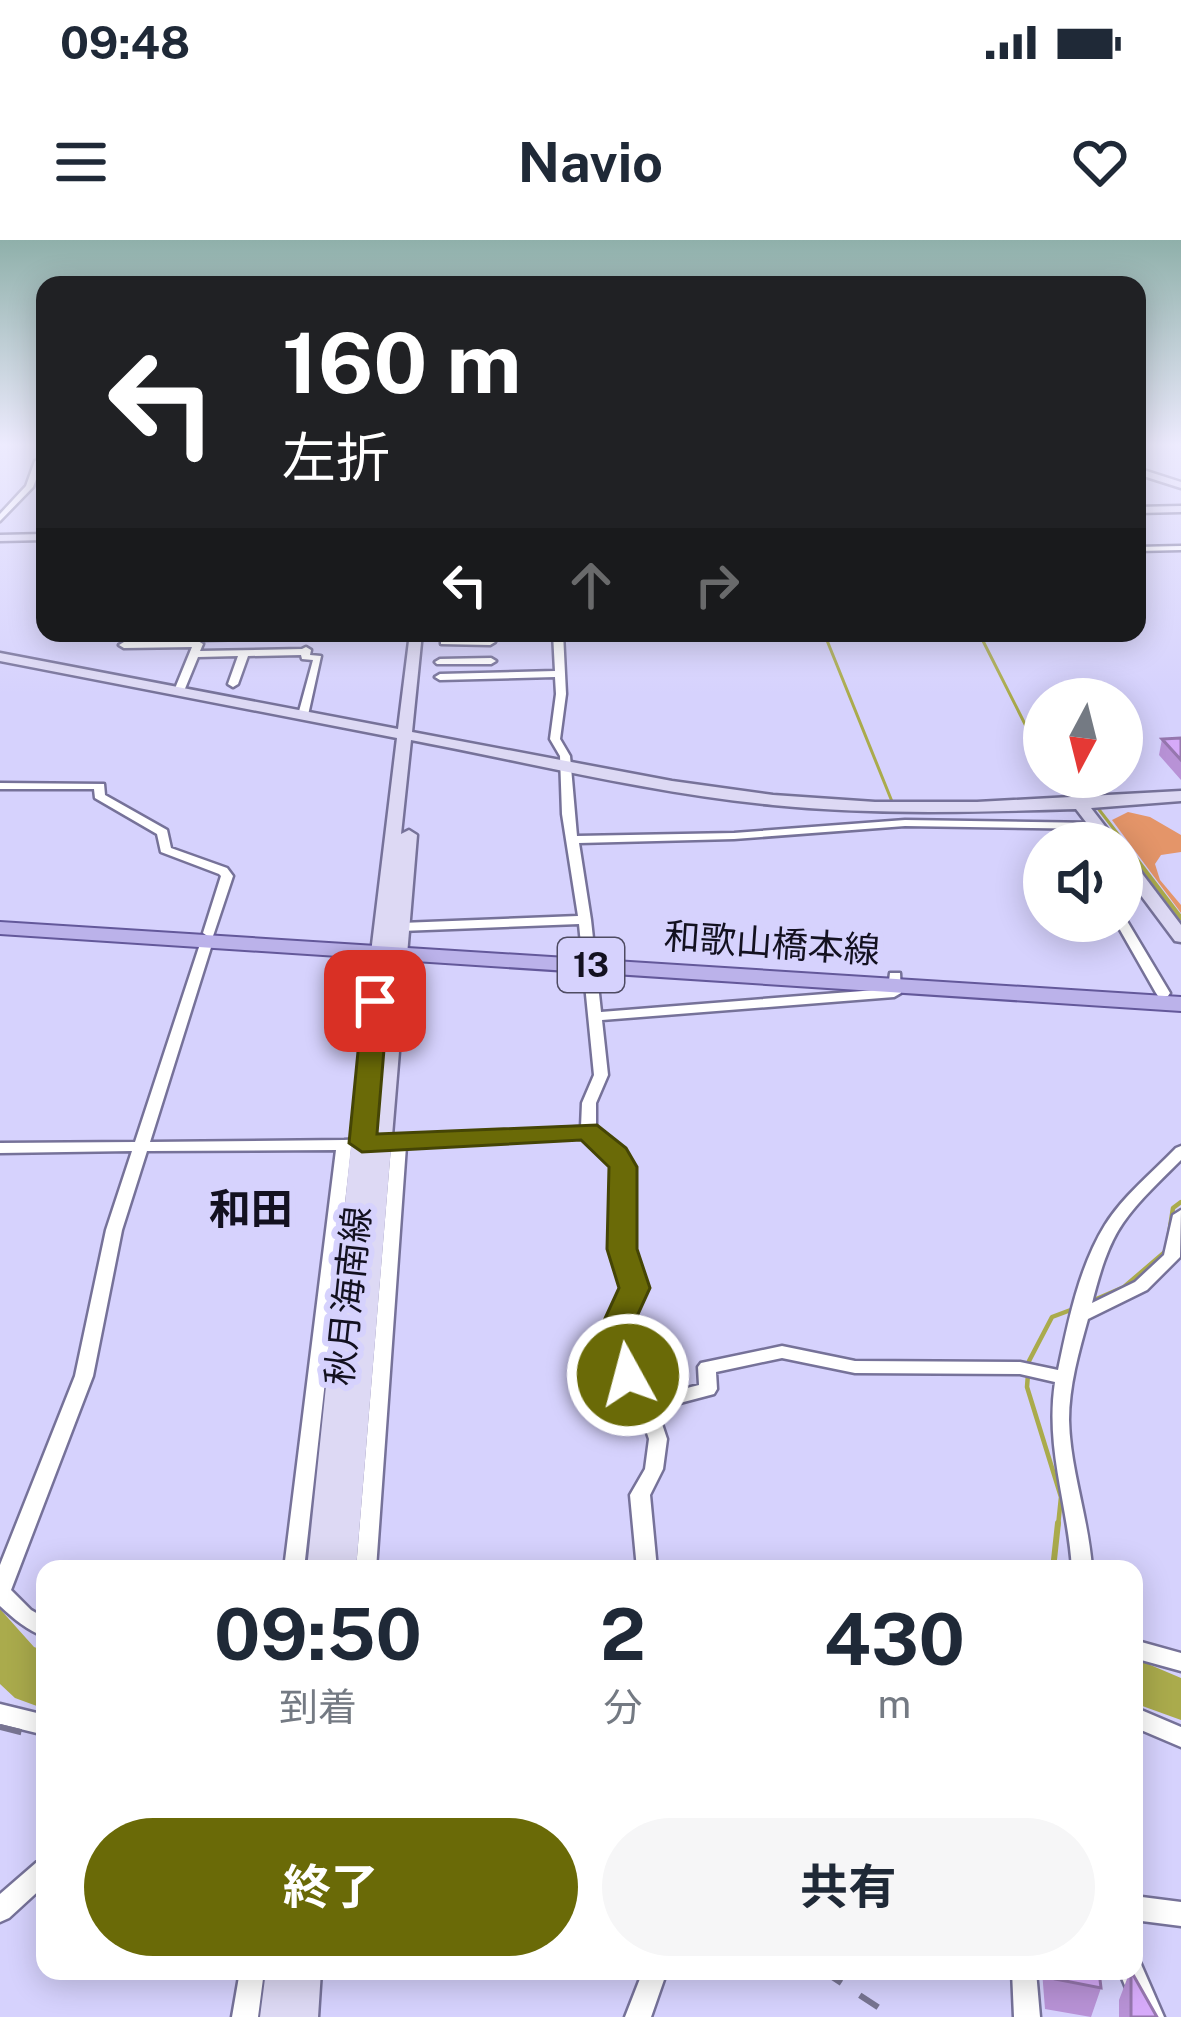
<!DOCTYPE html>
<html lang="ja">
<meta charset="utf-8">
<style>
:root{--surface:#fff;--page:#f6f6f7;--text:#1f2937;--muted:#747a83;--accent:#6a6a07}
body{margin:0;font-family:"Public Sans","Noto Sans JP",sans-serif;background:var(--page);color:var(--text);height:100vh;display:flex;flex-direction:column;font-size:45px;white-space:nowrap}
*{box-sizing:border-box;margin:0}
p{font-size:39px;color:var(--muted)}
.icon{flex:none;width:66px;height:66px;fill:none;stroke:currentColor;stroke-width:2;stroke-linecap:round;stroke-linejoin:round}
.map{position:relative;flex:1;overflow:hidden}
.drawer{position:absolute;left:36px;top:1320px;width:1107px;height:420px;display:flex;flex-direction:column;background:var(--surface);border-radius:24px;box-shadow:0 6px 30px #0003}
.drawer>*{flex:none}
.top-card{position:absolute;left:36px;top:36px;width:1110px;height:366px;border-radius:24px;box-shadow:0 6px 30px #0003;background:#202124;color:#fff;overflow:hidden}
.needle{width:78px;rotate:187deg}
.buttons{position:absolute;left:1023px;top:438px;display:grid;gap:24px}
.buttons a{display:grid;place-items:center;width:120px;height:120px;border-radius:50%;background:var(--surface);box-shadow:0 6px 30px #0003;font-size:60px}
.pin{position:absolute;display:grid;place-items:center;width:102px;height:102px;color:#fff;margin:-51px;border-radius:24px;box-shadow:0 6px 18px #0006}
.me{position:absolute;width:132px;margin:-66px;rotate:353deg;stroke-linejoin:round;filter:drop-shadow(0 0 9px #0008)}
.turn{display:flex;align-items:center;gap:42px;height:252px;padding:0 48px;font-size:54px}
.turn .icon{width:156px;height:156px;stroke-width:2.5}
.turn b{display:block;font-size:84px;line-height:102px}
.lanes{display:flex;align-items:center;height:114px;padding:0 48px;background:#0003;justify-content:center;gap:60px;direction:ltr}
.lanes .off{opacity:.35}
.eta{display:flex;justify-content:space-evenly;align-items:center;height:204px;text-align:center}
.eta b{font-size:72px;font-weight:700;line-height:84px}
.cta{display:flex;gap:24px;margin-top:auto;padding:24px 48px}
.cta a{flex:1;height:138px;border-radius:72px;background:var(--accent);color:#fff;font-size:48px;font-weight:700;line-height:138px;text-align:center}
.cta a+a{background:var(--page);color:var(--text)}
.status{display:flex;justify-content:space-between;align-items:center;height:84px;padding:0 60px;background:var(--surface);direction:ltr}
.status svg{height:33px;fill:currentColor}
header{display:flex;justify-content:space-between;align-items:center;height:156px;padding:0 48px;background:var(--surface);font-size:54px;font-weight:700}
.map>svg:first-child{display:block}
</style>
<div class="status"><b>09:48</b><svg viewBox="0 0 49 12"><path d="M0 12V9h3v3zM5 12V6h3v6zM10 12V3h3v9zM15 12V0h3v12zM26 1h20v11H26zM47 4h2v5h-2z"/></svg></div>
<header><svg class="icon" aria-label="menu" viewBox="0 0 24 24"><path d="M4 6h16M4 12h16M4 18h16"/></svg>Navio<svg class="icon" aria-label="heart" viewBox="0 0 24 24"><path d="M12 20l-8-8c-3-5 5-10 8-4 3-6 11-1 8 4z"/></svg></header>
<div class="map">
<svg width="1181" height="1777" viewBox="0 0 1181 1777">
<rect width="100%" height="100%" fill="#d6d2fd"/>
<path fill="#e49569" d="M1128,572L1150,577L1181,595V612L1161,615L1155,624L1160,640L1181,665V673L1112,580Z"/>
<path fill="#aaab4c" d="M0,1369L34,1407L45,1411V1469L15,1458L0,1444Z
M1134,1418L1181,1438V1480L1134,1463Z"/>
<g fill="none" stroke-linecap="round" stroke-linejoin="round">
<path stroke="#aaab4c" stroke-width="3" d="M824,393L893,564
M979,393L1032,498L1044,511
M1077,537L1091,557
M1097,567L1131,611"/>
<path stroke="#aaab4c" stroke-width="4.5" d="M1128,608L1181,678
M1169,994L1173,968L1181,962
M1092,1061L1124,1047L1166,1011
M1058,1286L1061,1257L1027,1147L1029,1121L1052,1077L1076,1068"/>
<path stroke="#aaab4c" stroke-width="6" d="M1053,1329L1058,1283"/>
<g stroke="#767299" stroke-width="5">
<path id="street" d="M45,216L33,247L0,281V274L26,246L35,221Z
M1181,306V310L1137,311V307Z
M313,393L315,395L310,398L201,400L196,397L201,394Z
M553,393H563L566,454L560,499L570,516L577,596L734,593L905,580L1097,583L1103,586L1097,589L905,586L734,599L579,603L591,680L601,772L888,749L890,733H900L901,753L894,757L602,780L608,835L596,863V890L621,911L631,927L630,1009L642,1048L626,1085L637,1134L651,1157L699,1145L698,1127L701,1123L782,1106L855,1121L1020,1122L1058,1130C1068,1082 1079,1027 1105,985C1123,956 1152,933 1176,908L1181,906V920C1161,940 1139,960 1123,983C1107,1006 1099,1036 1092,1063L1135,1042L1164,1015L1173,975L1181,970L1180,1017L1147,1050L1088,1079C1079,1111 1069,1146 1069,1180C1070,1230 1089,1279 1092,1329H1072C1068,1264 1045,1209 1055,1142L1020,1134L855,1133L782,1118L716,1132L717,1149L714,1154L657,1169L667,1199L663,1229L650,1255L657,1329H637L630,1255L645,1229L649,1199L638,1166L619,1135L608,1085L626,1048L614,1009L615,927L610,917L585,896L406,906L376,1329H356L391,907L351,909L304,1329H284L336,910L147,911L122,990L93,1136L11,1350L31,1370L45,1378V1397C27,1390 14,1379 0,1366V1325L75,1136L106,990L132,911L0,913V903L135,902L201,701L207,697L213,701L150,902L344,900L581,887L582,863L594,835L579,684L401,691L395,687L401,683L578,676L562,574L560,516L550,499L556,454L555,437L440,440L435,437L440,434L555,431Z
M444,399H490L495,402L490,405L441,404V400Z
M198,401L203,404L200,411L302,409L306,407L311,410L310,415L321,416L308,475L303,478L298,475L313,420L302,419L301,415L248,416L238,444L233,447L228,444L238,416L198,417L184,451L179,454L174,451L192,407L124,408L119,405L124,402Z
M440,419L491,418L496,421L491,424H437L435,422Z
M0,543L104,544L105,555L167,590L171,608L227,628L233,636L213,696L209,697L203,693L221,636L219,634L161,612L157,594L95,558L94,549H0Z
M1122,647H1146L1152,651L1146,655H1122Z
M1122,677L1127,681L1170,753L1168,756H1158L1156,753L1115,681H1122Z
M1134,1400L1181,1413V1431L1134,1418Z
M0,1464L45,1475V1495L0,1484Z
M1134,1467L1181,1487V1507L1134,1487Z
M45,1619V1645L9,1678L0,1682V1654L37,1622Z
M1134,1656L1181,1662V1686L1134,1680Z
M1134,1720L1140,1722L1164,1777H1138L1119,1731H1134Z
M240,1731H264L258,1777H232Z
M643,1731H667L651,1777H625Z
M1012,1731H1036L1040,1777H1014Z"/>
</g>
<g stroke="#767299" stroke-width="5">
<path id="secondary" d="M1137,228L1181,242V248L1137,234Z
M1181,266V272L1137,273V267Z
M45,294V300L0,301V295Z
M410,393H422L412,492L672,541L773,555L875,562H977L1181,551V561L1091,568L1118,603H1102L1076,569C975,572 873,575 773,565C651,553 531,523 411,500L401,594L409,590L417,595L356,1329H307L371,713L397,498L0,421V413L398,489Z
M1122,614L1128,615L1181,685V702L1175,701L1122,630Z
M266,1731H321L318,1777H260Z"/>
</g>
<g stroke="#63589a" stroke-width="4">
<path id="primary" d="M0,682L1181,757V771L0,694Z"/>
</g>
<use href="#street" fill="#fff" fill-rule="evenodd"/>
<use href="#secondary" fill="#ddd9f4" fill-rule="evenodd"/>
<use href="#primary" fill="#bbb2ea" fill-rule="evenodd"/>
<path stroke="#787592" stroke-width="6" stroke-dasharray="22 22" stroke-linecap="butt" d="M0,1487L45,1498
M823,1731L893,1777"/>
</g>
<path fill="#b892d6" d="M1181,498V540L1159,515L1162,499Z
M1042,1731H1099L1101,1748L1091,1777L1045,1769Z
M1130,1731L1131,1777H1119V1760Z"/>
<path fill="#d6aaf9" stroke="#9677ae" stroke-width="3" d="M1181,498V520L1162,499Z
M1054,1731H1099L1101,1748L1055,1739Z
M1131,1731L1157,1777H1131Z"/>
<linearGradient id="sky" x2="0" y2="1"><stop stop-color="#8fb0aa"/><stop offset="0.45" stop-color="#edebfe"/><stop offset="1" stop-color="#edebfe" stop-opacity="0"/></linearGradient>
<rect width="1181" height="455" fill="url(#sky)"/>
<path fill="#6a6a07" stroke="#454505" stroke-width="3" d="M375,753L388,761L377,894L597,885L626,908L637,927V1009L650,1048L633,1085L645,1135L640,1143H617L602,1085L619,1048L607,1009L609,927L581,900L362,912L349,903L363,761Z"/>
<g text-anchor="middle" stroke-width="12" stroke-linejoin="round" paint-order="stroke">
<rect fill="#d6d2fd" stroke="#4e4b62" stroke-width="3" x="558" y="698" width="66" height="54" rx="9"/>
<g font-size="33" font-weight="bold" fill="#131120">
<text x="591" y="737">13</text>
</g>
<g font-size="36" fill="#131120" stroke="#d6d2fd">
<text transform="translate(772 703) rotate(4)" y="13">和歌山橋本線</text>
<text transform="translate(348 1056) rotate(-84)" y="13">秋月海南線</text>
</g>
<g font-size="42" font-weight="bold" fill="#131120" stroke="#d6d2fd">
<text x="251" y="984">和田</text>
</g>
</g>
</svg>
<div class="buttons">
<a><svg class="needle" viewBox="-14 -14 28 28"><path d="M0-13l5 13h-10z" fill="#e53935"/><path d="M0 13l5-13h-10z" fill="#747a83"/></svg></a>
<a><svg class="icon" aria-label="sound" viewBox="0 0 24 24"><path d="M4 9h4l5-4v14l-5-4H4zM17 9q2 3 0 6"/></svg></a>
</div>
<div class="pin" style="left:375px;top:761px;background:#d93025"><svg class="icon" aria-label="arrive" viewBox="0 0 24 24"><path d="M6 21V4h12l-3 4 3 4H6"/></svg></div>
<svg class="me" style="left:628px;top:1135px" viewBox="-20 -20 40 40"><circle r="17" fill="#6a6a07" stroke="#fff" stroke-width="3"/><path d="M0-11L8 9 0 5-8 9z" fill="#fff"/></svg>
<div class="top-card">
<div class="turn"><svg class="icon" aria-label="left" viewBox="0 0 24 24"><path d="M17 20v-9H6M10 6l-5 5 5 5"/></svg><div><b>160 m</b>左折</div></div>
<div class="lanes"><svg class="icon" aria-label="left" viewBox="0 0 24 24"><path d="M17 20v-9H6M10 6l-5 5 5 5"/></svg><svg class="icon off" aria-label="ahead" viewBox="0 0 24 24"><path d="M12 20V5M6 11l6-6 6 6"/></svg><svg class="icon off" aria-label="right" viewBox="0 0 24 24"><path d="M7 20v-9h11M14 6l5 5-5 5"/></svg></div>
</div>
<section class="drawer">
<div class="eta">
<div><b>09:50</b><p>到着</p></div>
<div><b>2</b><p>分</p></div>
<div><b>430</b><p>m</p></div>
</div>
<div class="cta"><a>終了</a><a>共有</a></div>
</section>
</div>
